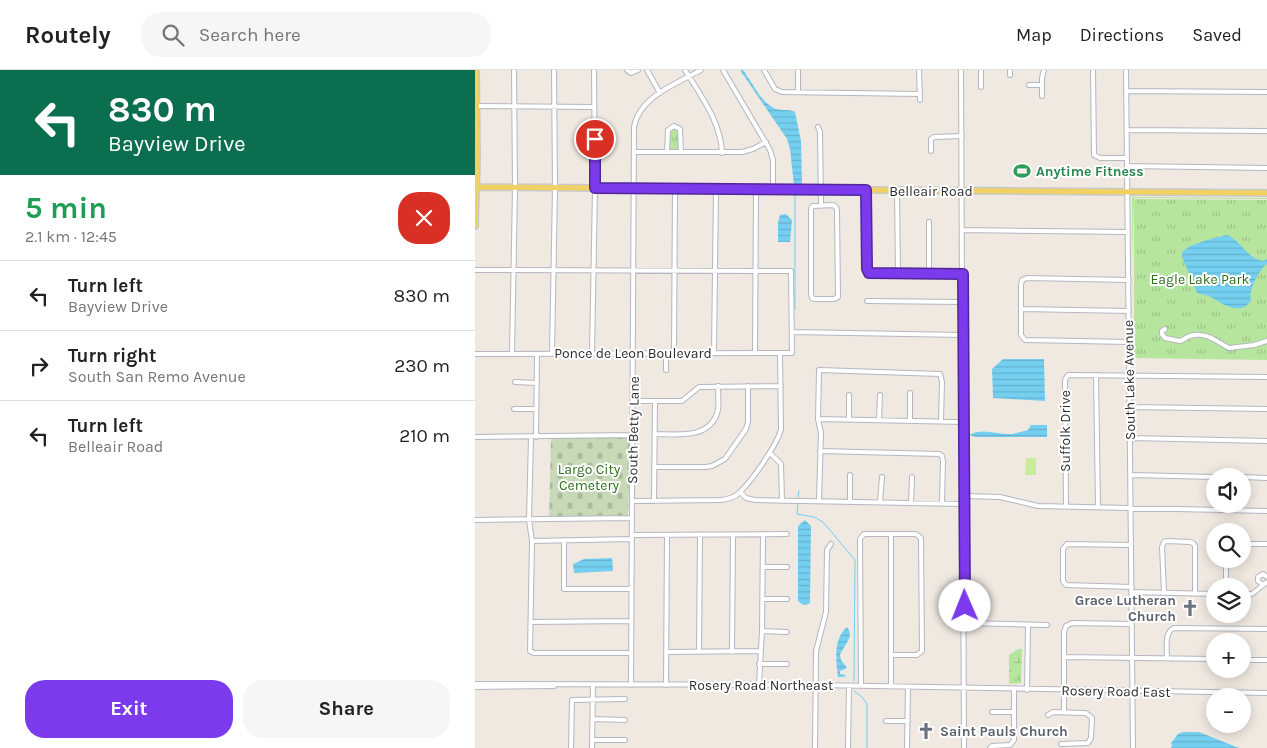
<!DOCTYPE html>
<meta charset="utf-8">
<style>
:root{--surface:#fff;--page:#f6f6f6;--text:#222;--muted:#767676;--line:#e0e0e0;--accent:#7c3aed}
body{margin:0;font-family:Karla,sans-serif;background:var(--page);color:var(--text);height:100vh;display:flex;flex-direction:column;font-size:19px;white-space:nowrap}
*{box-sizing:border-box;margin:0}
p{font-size:16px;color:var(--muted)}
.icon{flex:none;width:28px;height:28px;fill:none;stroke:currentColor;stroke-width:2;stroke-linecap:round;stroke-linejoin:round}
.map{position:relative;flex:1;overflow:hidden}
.sheet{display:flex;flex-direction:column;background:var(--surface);width:475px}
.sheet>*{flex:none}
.guide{background:#0b6e4f;color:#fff;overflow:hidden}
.tools{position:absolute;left:731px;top:398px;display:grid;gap:10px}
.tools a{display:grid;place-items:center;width:45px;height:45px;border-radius:50%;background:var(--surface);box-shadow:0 2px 12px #0003;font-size:25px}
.pin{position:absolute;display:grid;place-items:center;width:42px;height:42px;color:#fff;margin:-21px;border:2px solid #fff;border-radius:50%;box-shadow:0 1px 5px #0007}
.me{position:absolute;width:55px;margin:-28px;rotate:359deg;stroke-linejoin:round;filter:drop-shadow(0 0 4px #0008)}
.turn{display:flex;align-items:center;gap:18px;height:105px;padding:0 25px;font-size:22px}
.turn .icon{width:65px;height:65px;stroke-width:2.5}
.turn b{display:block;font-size:35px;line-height:42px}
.round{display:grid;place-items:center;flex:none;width:52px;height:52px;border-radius:20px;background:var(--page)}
.headline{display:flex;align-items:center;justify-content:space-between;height:85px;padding:0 25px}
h1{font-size:30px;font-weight:700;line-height:38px;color:#1e9e55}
.button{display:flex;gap:10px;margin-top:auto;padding:10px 25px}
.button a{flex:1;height:58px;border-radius:20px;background:var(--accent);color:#fff;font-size:20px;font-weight:700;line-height:58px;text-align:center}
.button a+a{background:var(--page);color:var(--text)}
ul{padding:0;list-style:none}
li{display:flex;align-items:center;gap:15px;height:70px;padding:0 25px;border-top:1px solid var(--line)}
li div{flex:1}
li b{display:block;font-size:19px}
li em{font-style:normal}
header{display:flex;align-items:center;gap:30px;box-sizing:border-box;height:70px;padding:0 25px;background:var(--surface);border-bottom:1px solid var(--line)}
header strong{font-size:24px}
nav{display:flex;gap:28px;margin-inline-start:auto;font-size:18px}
.search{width:350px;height:45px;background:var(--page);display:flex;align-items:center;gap:12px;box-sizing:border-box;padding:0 18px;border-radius:20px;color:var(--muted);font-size:19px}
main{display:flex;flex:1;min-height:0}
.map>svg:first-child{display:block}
</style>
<header>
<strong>Routely</strong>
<div class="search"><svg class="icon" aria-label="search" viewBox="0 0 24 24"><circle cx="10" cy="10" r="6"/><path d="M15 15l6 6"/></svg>Search here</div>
<nav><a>Map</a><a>Directions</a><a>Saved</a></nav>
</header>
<main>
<section class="sheet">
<div class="guide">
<div class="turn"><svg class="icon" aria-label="left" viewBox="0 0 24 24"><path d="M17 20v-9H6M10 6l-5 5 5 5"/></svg><div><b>830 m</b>Bayview Drive</div></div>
</div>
<div class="headline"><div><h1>5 min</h1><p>2.1 km · 12:45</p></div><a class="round" style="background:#d93025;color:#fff"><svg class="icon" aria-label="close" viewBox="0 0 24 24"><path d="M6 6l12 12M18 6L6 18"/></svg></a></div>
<ul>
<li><svg class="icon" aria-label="left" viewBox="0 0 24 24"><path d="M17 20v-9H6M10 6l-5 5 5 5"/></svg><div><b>Turn left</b><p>Bayview Drive</p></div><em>830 m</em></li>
<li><svg class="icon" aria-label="right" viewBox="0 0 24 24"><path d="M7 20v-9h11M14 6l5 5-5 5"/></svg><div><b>Turn right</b><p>South San Remo Avenue</p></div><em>230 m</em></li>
<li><svg class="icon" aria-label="left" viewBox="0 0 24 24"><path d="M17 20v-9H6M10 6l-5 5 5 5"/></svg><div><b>Turn left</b><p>Belleair Road</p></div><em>210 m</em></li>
</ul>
<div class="button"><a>Exit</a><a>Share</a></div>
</section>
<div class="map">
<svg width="792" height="678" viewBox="0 0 792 678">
<defs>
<pattern id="wetland-marsh" width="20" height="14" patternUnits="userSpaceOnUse" patternTransform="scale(1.25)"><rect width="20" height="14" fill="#b6e59e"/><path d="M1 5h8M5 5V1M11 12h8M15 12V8" fill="none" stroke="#9dc588"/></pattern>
<pattern id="cemetery-stones" width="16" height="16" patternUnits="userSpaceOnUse" patternTransform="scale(1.25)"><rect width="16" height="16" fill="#c8d9b8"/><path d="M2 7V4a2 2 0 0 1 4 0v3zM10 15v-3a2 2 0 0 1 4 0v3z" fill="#acbb9e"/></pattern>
<pattern id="park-tufts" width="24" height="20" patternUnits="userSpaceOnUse" patternTransform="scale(1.25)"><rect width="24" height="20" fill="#b6e59e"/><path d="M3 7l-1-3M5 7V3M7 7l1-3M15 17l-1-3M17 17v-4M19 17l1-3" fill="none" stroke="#9dc588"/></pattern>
<pattern id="water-rules" width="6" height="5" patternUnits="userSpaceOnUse" patternTransform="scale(1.25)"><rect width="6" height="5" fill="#75cff0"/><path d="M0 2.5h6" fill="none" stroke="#66b2ce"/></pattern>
</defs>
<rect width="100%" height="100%" fill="#efe9e1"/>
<path fill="url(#wetland-marsh)" d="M543,579H547V581L546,611V613L537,614L534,613V585Z"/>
<path fill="url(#cemetery-stones)" d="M155,366L153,446L74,448L76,368Z"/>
<path fill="url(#park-tufts)" d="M199,57L204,60V78L203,80H195L194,61Z
M657,127L792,128V129L659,128L657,197Z
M659,129L792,130V290L659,288Z"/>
<path fill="#c9ec9a" d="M551,388H561V405H550Z"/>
<path fill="url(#water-rules)" d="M265,0H268C277,12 284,29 297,37C304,42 313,38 320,42L326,71L327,115H319L315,79L312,69Z
M311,144L317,150L315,172H303V152L305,145Z
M752,165C766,170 772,189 788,191L792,189V194C784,200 773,220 776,230C766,248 745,232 734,226C730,225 726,224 722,223L707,187V182L715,176L732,170Z
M528,289H569L570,331L518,328L517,299Z
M556,355H572V367H501L494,365C507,357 523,365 537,364C542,363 548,361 553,360Z
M330,450L336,456L335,533C330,536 327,535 323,531V456Z
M137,488L138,501L99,503L98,494L109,489Z
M372,557C380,567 369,575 365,585L366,590L372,598L365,601V604L371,605L369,607H363C361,591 358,569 372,557Z
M708,662H724L764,678H696L697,675L696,673L703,664Z"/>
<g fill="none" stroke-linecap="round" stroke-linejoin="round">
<path stroke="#75cff0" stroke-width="1" d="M320,124V239
M323,427L324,421
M323,432L322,444L339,447L348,452L380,490L379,611
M379,621L387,627L392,634V678"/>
<g stroke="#b4b7c1" stroke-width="6">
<path id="minor" d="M152,0L156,3L163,0
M172,0L185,23
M210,0C226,26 246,52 247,83
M248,0L295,80L298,90V120
M289,0L300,19L307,22L445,24
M323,0V22
M444,0L445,30
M486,0L489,678
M506,0V17
M535,0V5
M618,0L619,85L625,88H652
M651,0L658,678
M554,15H567
M651,21L792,22
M567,26V8L569,0
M0,36L119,37
M343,57L345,62L346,135
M652,60L792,61
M456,81V69L459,67L487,66
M160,82H267L278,79L291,72
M192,82L193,60L199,56L205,59L206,82
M652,96L792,98
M391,120L392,199L394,203L488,204
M422,121L423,204
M358,135L361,137L362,140L363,227L359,229H340L337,228L336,224V138L338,136Z
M454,152V204
M487,160L653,162
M0,200L316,201L317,283L0,284
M654,210L552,208L547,210L546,215V265L550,270L654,272
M392,231L488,232
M546,239L654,241
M690,259L687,261V264L690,268L705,271C709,270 711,267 715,266C731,261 742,272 754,278L779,275L792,271
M317,262L488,265
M199,283L200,119
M239,283L241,119
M280,283L281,120
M37,284L40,118L39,0
M77,284L80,118L79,0
M117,284L120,118L119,0
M191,300V284
M621,305L623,437
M40,312L62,313
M158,331H207L224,317L306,316
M655,337L792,339
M39,339H61
M343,349L489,352
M374,350V325
M404,350L405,325
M435,350V323
M180,364C202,364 236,370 243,340C244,333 243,324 243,316
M0,367L157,365
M56,367L54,450L57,471L55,581L59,583H156
M61,367L62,284
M655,368L792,371
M345,381L464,384L467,386L468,391L467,433
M295,383L306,394L307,430
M179,397H231L237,396L250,389L271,359L273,352V316
M656,405L740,407
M768,407L792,408
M265,422L271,428L280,430L489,434
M489,426L525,427L563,436L792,441
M344,430L346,363L343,349L344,300L465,304L467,312L466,351
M158,431L246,430C253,429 259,428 264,423C277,411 301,376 306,360L305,283
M179,431L180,331
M375,431V405
M405,432L407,407
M436,432L437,407
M591,437L590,310L593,305L792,307
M0,450L157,448
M416,464V617
M157,465L312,464
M89,470V519H156
M57,471L157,469
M768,474H792
M656,475L592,474L588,479V511L591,515L657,517
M751,489V516
M288,497H312
M788,515L783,511V507L788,504L792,507
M657,522L740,524
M689,522L687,477L689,472L692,471L715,472L718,473L720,476V523
M768,524H777L792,512
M288,529H312
M56,552L156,551
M490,553L572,555
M287,561L312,562
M224,581L225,465
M191,582L286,581
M257,582L258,465
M589,587L740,589
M692,588C692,579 689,562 699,558L792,559
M768,590H792
M284,594H312
M0,614L341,615L792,623
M156,615L159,57C164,27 201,14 226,0
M191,615L192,465
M284,615L287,561L288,465
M386,616L385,469L389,464H441L446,468L447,581L442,585H416
M0,617L79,616
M552,620L553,555
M517,642H539
M589,642V562L591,556L597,553L657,554
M573,645L578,642L608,643H611L617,648L616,668L613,673L586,674
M118,649L150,650
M411,651H433
M117,670H150
M96,678L97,630L150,629
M117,678L118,615
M340,678L341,581L351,542L352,480L356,474
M373,678L374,616
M432,678L433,617
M515,678L517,676L535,675L539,670V620"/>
</g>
<g stroke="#c9c9c9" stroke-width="8">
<path id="major" d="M0,117L792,123
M0,156L2,88L1,0"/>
</g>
<use href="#minor" stroke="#fff" stroke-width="4"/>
<use href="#major" stroke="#f2d163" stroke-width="5"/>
</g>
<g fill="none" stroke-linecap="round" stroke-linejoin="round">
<g stroke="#51269a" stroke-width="12">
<path id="route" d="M120,69V118L391,120L392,199L394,203L488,204L490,536"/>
</g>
<use href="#route" stroke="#7c3aed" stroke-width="9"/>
</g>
<defs>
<g id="stadium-bare" transform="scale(1.35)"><path d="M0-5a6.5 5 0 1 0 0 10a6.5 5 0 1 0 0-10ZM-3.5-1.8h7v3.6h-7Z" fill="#2e9e5b" stroke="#fff" stroke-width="2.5" paint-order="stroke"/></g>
<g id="church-bare" transform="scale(1.35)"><path d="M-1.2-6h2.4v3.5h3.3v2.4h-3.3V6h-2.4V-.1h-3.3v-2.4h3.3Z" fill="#6b7280" stroke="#fff" stroke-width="2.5" paint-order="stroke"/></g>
</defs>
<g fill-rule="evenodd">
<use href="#stadium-bare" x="547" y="101"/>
<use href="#church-bare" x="715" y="538"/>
<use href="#church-bare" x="451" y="661"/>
</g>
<g text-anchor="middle" stroke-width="4" stroke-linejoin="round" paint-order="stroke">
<g font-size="14" font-weight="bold" fill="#27864d" stroke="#fff" text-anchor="start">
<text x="561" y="106">Anytime Fitness</text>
</g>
<g font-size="14" fill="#2e2e2e" stroke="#fff">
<text x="456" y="126">Belleair Road</text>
<text x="158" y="288">Ponce de Leon Boulevard</text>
<text transform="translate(654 310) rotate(-91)" y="5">South Lake Avenue</text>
<text transform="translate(158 360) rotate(-89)" y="5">South Betty Lane</text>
<text transform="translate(590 361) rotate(-90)" y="5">Suffolk Drive</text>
<text x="286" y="620">Rosery Road Northeast</text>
<text transform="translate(641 621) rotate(1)" y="5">Rosery Road East</text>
</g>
<g font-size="14" fill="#2c6e1b" stroke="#fff">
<text x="725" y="214">Eagle Lake Park</text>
<text x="114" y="404">Largo City<tspan x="114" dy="16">Cemetery</tspan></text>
</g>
<g font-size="14" font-weight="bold" fill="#5b616d" stroke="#fff" text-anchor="end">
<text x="701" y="535">Grace Lutheran<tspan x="701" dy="16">Church</tspan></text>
<text x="465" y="666" text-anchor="start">Saint Pauls Church</text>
</g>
</g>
</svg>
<div class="tools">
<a><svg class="icon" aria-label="sound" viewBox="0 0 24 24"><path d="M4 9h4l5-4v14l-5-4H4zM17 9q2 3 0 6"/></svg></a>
<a><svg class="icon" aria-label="search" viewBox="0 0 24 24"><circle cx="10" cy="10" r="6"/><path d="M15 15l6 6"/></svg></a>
<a><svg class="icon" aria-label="layers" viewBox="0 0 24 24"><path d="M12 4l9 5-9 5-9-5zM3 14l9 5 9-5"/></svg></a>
<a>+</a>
<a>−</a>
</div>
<div class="pin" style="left:120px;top:69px;background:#d93025"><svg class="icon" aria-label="arrive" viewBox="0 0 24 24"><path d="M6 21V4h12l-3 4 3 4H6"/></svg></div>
<svg class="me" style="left:490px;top:536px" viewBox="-20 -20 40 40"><circle r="19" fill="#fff"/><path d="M0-13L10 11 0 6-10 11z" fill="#7c3aed"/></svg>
</div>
</main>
